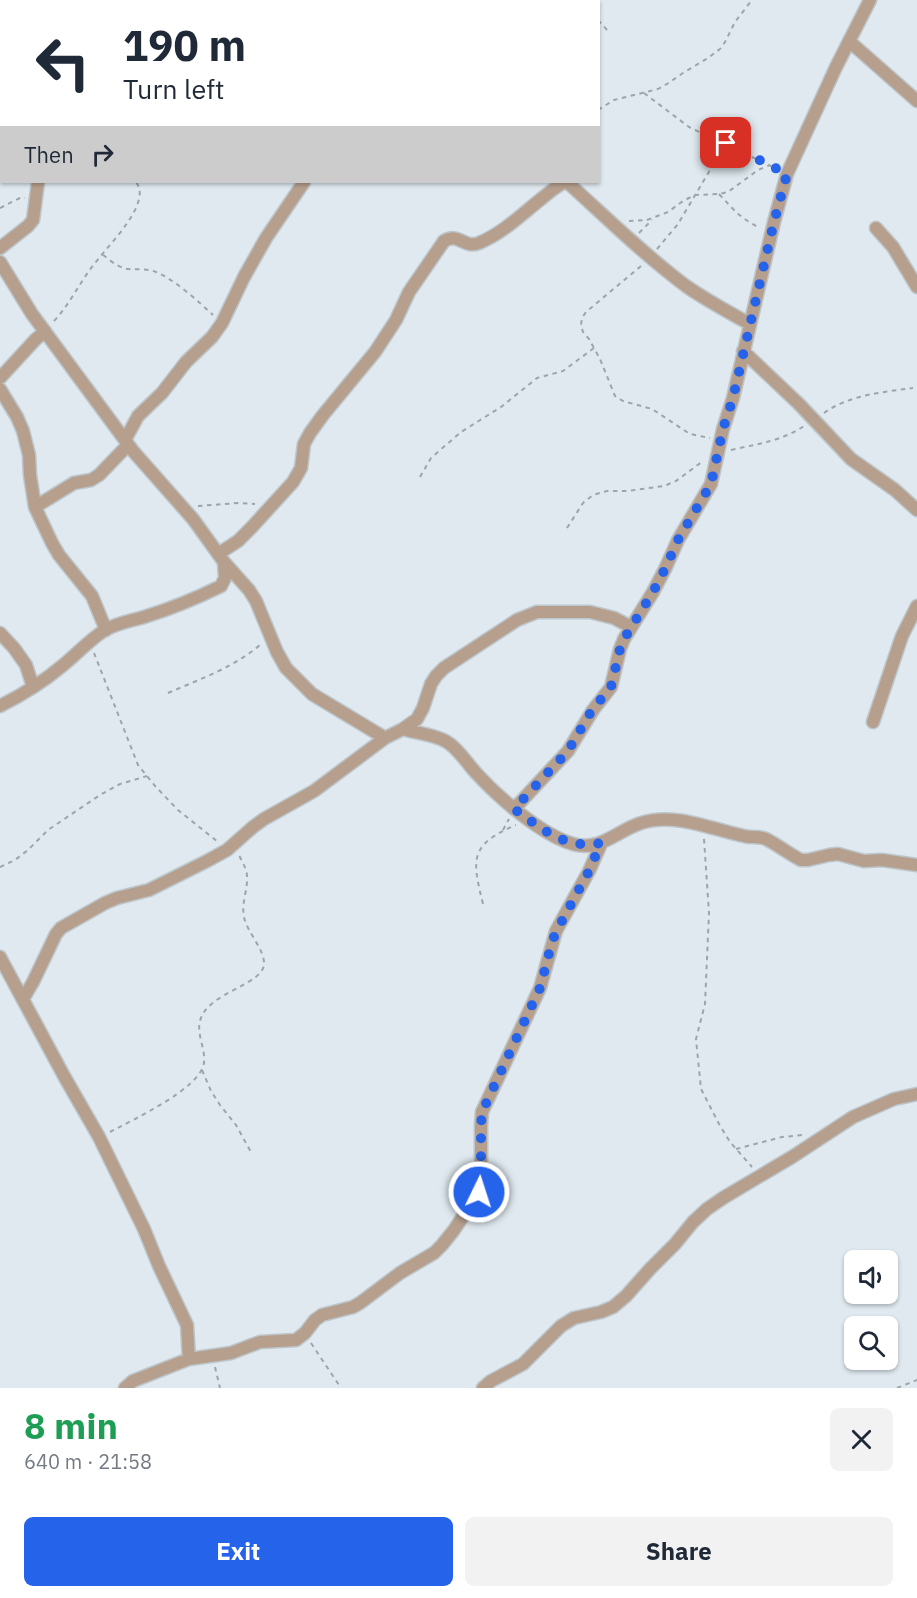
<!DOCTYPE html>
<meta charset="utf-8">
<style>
:root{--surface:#fff;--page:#f2f2f3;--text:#1f2937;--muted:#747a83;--accent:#2563eb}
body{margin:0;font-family:"IBM Plex Sans",sans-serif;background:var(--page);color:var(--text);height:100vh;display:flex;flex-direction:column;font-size:22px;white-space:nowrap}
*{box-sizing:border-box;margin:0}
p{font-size:20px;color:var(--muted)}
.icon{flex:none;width:33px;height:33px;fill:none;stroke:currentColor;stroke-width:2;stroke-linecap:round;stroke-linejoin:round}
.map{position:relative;height:1388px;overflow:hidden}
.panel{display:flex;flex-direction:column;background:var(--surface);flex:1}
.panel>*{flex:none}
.top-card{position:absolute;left:0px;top:0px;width:600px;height:183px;box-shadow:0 2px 4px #0004;background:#fff;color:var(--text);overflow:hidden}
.buttons{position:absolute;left:844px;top:1250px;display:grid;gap:12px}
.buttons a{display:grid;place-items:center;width:54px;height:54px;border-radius:9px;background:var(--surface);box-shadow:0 2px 4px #0004;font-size:30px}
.pin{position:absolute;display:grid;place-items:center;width:51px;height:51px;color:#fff;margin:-26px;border-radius:12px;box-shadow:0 3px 9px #0006}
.me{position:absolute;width:66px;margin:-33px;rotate:4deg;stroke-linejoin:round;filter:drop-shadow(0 0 4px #0008)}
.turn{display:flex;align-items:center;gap:21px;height:126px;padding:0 24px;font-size:27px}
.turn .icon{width:78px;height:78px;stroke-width:2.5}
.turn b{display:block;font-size:42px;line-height:51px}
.then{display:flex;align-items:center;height:57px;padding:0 24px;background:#0003;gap:12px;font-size:22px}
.round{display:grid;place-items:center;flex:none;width:63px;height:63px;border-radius:9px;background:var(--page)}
.head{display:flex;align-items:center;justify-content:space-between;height:102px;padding:0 24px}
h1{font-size:36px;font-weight:700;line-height:45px;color:#1e9e55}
.primary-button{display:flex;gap:12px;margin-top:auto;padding:12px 24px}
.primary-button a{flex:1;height:69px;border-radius:9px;background:var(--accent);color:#fff;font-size:24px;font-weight:700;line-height:69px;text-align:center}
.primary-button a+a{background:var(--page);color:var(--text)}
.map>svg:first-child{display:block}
</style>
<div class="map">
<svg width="917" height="1388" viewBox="0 0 917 1388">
<rect width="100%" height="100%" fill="#dfe9ef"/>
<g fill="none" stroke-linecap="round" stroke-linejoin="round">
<g stroke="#bdc6cb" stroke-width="15">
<path id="street" d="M363,0L365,2
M237,2L239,0
M439,2L441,0
M849,41L917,101
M0,58L2,62
M567,182C606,217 643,254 686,286C706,300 728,312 750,324
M876,228L893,247L917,287
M0,248L28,226L33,220L38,182
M0,262L32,314L133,451L193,519L224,562L249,590L256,601L277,652L286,668L312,694L385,738
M743,351L799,404L851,459L895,490L917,510
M0,378L35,340L45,331
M0,389L17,417L23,431L29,455L30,475L35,507L52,543L59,555L92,596L106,630
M125,440L138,416L162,393L186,362L212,337L222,323L244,277L266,238L304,182
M35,507L74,483L91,480L99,475L128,445
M218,554L238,541L252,527L293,482L301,468L304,444L310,433L323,415L375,352L396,320L409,292L444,241C459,232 464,249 479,243C503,233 521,215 541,199C548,193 556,187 564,182
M0,633L14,648L26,665L33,687
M0,706C22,695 43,682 62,666C77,654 89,640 105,630C117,623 130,621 144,617C170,609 197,598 221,586L225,578L224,562
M873,722L902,636L917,606
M403,729C416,733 437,735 447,742C459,749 468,765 478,775C500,799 542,835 573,844C600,852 618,830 641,823C674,812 711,829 744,836C751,838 759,836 766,839C778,845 789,854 801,860H808L829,855L838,854L864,861L882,860L917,865
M514,809L568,751L593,710L611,687L620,649L624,639L653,592L665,569L678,540L711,484L723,429L733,398L774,222L787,174L836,67L870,0
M0,957L64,1076L99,1137L144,1229L159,1266L187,1325L189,1359
M23,999L33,982L56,934L61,928L105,903L117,898L149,890L207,861L227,850L253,827L264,819L314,791L385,738L403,729L417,719L423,708L431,684L436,676L444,668L517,620L537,612H590L614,618L631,627
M125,1388L133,1381L189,1359L231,1353L260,1342L296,1340L305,1333L315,1320L322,1315L353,1307L360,1303L400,1273L434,1253L442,1245L454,1230L479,1192L481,1183V1125L482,1112L540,988L556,931L589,871L601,844
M483,1388L491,1381L523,1364L561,1326L574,1318L601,1312L613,1307L626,1296L650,1269L675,1244L693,1222L707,1209L723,1198L792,1157L853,1117L894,1099L917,1094"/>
</g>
<path stroke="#9da5aa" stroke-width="2" stroke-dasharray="4.5 4.5" stroke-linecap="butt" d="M259,0V2
M579,0L581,2
M344,2L345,0
M598,20L608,31
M644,93L689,127L777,169
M598,110L614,100L658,89L667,84L683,73L708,58L720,49L725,42L735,22L752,0
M719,194C734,210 740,218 760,228
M0,208L20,198H25
M629,221L647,220L668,212L683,201L695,195L719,194L728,192L758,170L770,165
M639,233L652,220
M657,249L678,224L726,143
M103,255C110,260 118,268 128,269C137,270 147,268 156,272C174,279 199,302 213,315
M641,266L586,312L582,318L581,325L583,332L589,339L600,359L615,396L623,401L652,409L690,434L710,438
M54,321C68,306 77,288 89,271C104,250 125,231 136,208C140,198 142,190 136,182
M824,413C849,395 883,392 913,388
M731,450C757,444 782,441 804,426
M420,477L431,458L461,432L501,407L537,378L563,371L594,348
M198,506L238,503L255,504
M567,528L583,503L593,495L607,491H627L664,486L676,481L703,461
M94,653L138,765L156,787L178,810L218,842
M168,693C200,679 235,667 261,644
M503,830L509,819
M704,839L709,913L705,1004L696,1039L701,1089L719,1124L730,1142L752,1167
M0,867L15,860L28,850L48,830L100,795L120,784L147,776
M483,904C472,859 469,845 516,825
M202,1070L211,1091L220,1105L236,1125L252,1154
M110,1132C132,1120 200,1089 204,1063C206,1049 195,1032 201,1018C210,992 265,984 264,963C264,949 247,932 244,917C241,903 248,890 247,876C247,869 242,862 239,855
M736,1149L782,1137L803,1135
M311,1343L341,1388
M215,1367L220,1388
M897,1388L917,1380"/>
<use href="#street" stroke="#b69f8d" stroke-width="12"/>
</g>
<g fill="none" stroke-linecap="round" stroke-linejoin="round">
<path stroke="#2563eb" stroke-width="10" stroke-dasharray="0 18" d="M479,1192L481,1183V1125L482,1112L540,988L552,942L556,932L589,871L601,843C565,850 541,828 514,809L568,751L592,710L611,687L620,649L624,639L653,592L665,569L678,540L711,484L723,429L733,398L774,222L787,174L726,143"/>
</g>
</svg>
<div class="buttons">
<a><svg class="icon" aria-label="sound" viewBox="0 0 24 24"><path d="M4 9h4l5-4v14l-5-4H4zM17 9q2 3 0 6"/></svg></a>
<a><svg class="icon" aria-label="search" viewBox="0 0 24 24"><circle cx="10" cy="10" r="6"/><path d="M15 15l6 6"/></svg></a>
</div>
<div class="pin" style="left:726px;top:143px;background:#d93025"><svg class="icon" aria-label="arrive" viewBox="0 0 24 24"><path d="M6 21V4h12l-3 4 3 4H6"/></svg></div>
<svg class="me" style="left:479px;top:1192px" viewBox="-20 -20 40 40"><circle r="17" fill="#2563eb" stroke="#fff" stroke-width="3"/><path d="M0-11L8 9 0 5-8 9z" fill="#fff"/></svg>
<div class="top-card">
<div class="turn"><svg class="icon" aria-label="left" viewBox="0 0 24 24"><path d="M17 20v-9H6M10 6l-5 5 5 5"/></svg><div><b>190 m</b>Turn left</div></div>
<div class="then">Then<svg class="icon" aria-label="right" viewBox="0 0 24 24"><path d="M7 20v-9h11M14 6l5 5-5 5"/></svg></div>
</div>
</div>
<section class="panel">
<div class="head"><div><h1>8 min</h1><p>640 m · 21:58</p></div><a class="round"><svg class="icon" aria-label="close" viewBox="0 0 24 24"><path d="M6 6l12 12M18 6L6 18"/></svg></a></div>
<div class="primary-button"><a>Exit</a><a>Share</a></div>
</section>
